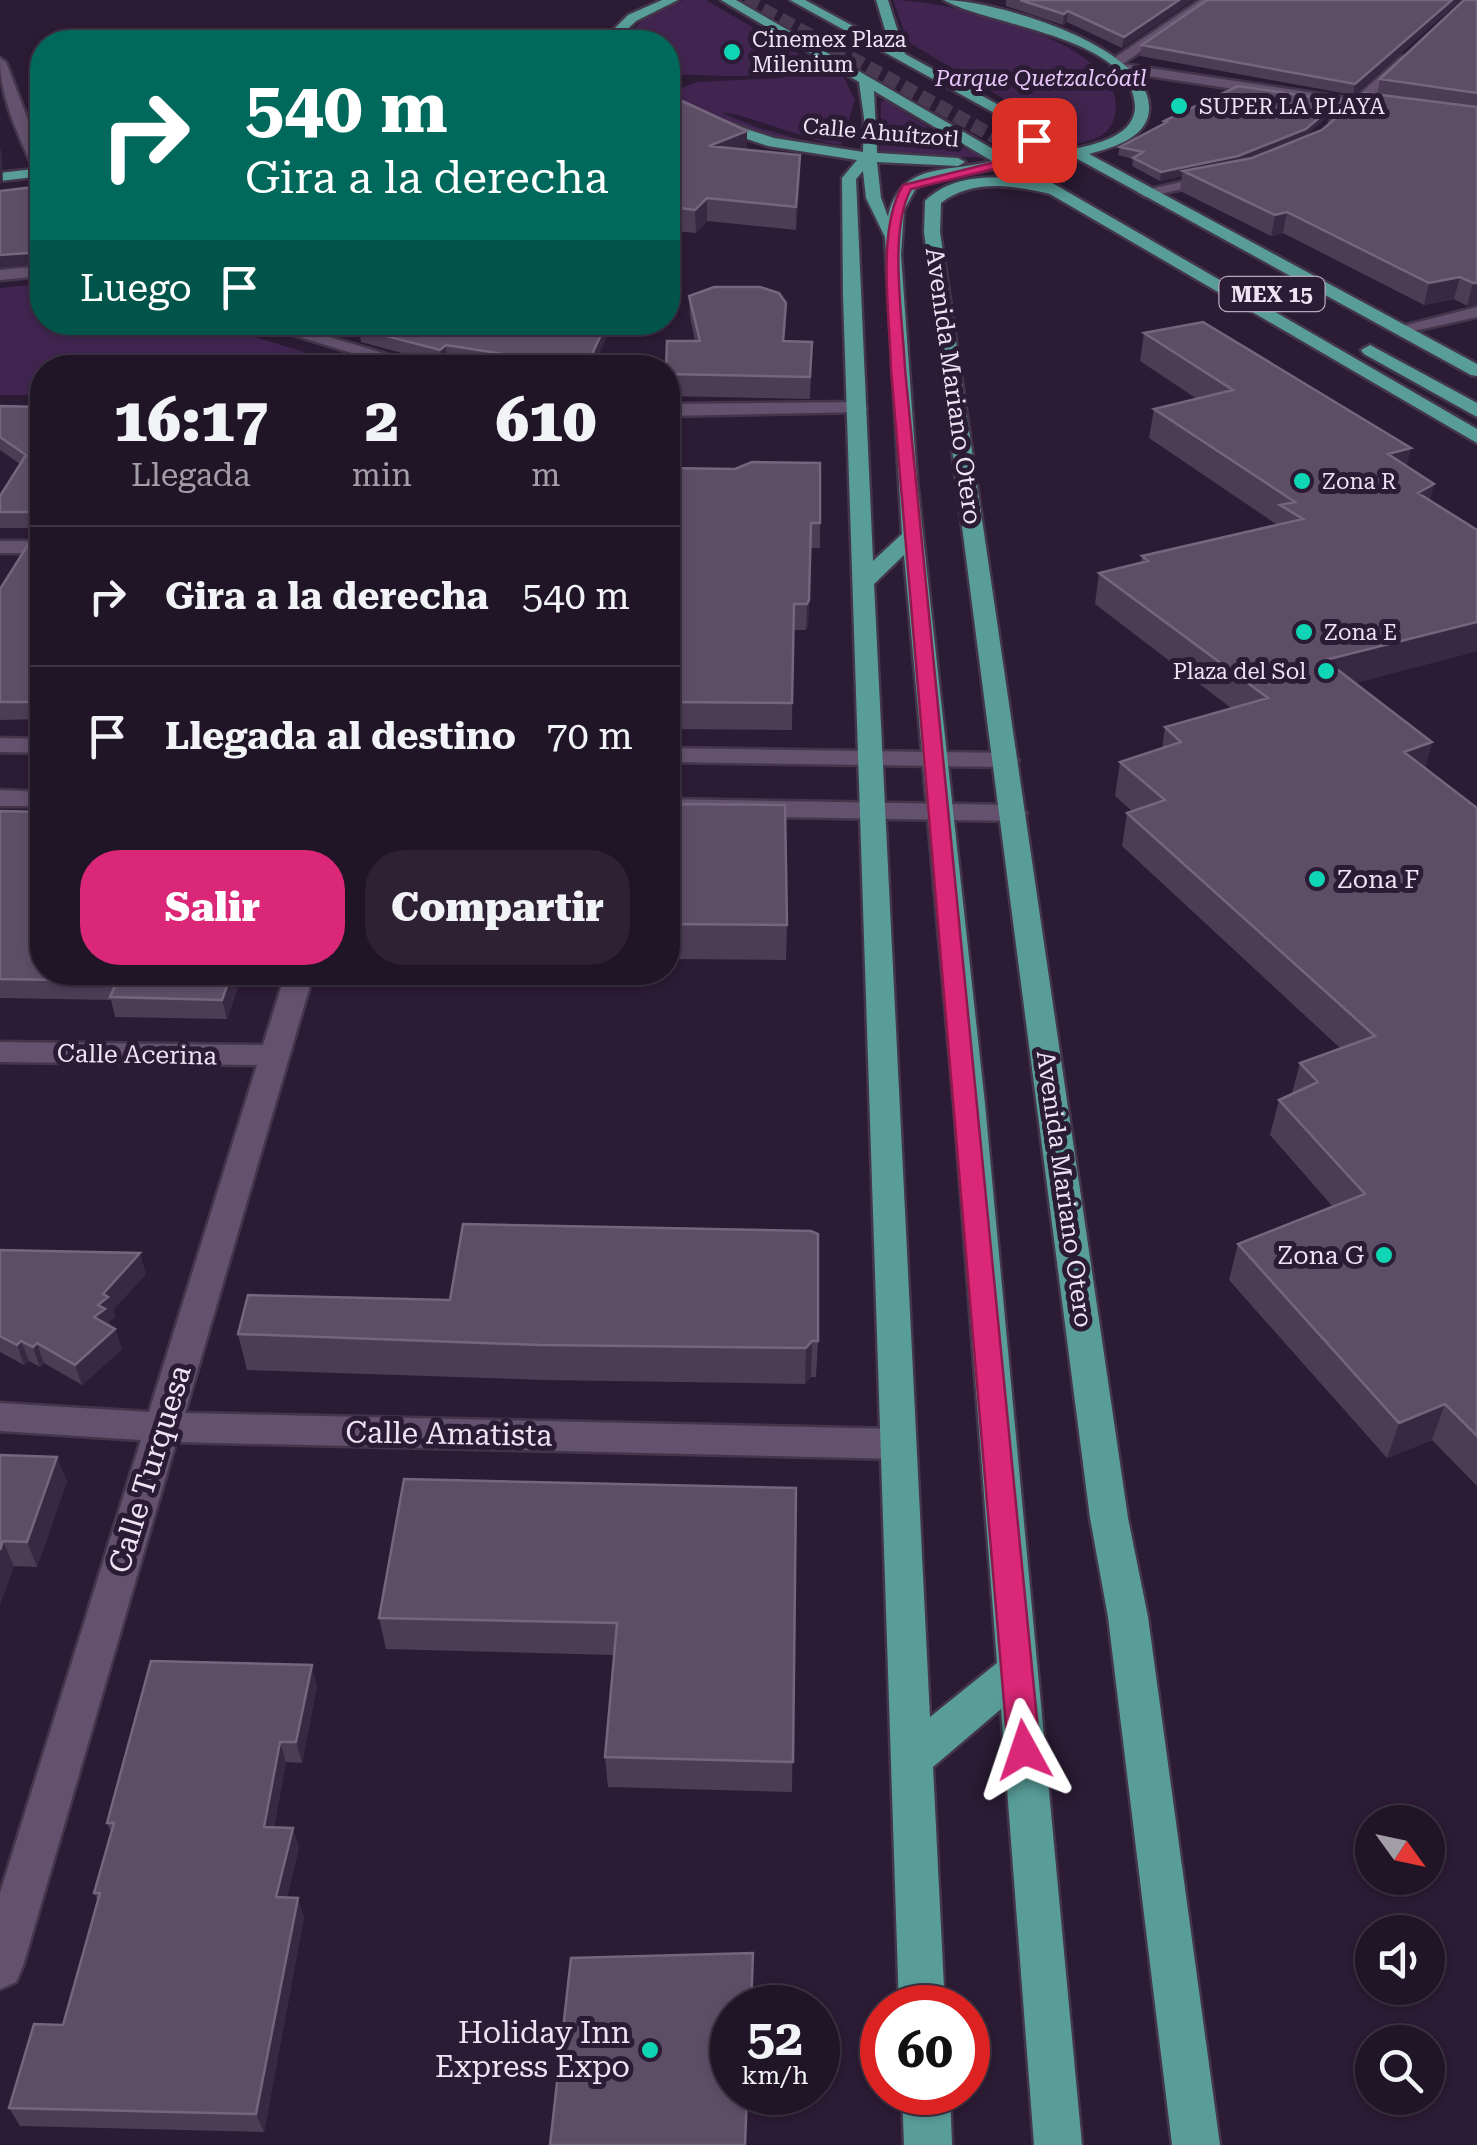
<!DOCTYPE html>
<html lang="es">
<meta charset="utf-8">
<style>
:root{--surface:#201427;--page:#2d2133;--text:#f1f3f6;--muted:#a29ea7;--line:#3d3344;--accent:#db2777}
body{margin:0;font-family:"Roboto Serif",serif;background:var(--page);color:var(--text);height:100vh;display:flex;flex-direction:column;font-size:38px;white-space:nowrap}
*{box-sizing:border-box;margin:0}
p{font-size:32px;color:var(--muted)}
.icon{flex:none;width:55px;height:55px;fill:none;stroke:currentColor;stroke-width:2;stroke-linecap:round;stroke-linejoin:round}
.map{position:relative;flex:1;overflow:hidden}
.details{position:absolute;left:30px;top:355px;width:650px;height:630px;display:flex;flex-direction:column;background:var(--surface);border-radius:40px;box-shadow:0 2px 8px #0004,0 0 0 2px var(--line)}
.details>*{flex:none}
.hud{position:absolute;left:30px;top:30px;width:650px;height:305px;border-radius:40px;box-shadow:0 2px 8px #0004,0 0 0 2px var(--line);background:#00695c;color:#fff;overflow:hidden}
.needle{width:65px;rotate:123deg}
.fabs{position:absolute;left:1355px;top:1805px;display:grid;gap:20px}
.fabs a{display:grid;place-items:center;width:90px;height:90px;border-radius:50%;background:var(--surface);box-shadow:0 2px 8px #0004,0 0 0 2px var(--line);font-size:50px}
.speed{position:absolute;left:710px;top:1985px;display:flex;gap:20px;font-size:50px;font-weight:700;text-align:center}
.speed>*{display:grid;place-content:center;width:130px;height:130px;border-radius:50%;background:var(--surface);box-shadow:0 2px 8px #0004,0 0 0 2px var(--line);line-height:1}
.speed small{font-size:25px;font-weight:400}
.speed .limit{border:15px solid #d22;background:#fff;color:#111}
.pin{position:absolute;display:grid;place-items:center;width:85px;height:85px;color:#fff;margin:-42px;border-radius:20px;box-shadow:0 5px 15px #0006}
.me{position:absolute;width:110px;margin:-55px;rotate:355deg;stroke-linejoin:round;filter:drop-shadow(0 0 8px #0008)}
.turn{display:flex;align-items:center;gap:35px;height:210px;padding:0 50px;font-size:45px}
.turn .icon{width:130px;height:130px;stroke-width:2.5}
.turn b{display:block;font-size:70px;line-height:85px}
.then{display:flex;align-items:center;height:95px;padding:0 50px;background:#0003;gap:20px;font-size:38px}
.eta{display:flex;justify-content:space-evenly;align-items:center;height:170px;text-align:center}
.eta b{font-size:60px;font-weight:800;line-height:70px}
.button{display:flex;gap:20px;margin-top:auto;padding:20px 50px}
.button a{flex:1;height:115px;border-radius:40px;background:var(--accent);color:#fff;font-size:40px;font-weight:800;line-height:115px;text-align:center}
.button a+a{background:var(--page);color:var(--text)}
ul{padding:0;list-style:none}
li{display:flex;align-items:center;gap:30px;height:140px;padding:0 50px;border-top:2px solid var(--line)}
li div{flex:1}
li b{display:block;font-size:38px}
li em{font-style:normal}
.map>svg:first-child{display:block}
</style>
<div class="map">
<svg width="1477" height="2145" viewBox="0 0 1477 2145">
<rect width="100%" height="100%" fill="#2b1b34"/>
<path fill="#412550" d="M684,0H706L788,48L795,49L800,58C769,88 707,70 668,76V42H629C637,16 659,8 684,0Z
M893,0C945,0 1130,41 1115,114C1111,138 1089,142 1068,145L1046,124L908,42Z
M821,65L843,76L855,100L841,145C813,143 735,110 722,113L759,128L834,149L759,135L678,106L668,97L669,92L697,82L781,78Z
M889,99L903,105L905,113L958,146L989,158L880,153L881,102Z
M42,284V322L209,323L353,367L42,368V395H0V288Z"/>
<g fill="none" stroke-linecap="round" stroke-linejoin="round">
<path stroke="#483951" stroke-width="14" stroke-dasharray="14 6" stroke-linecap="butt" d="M745,0L1068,177"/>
<g stroke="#43364b" stroke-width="5">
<path id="minor" d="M1200,0H1214L1123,64L1354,99L1402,56L1413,59L1368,101L1375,102V108H1360L1337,125L1330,121L1346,106L1122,72L1111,66V60Z
M0,58L6,62L42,157V177L35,173C19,135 0,100 0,58Z
M1221,173L1226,174V180L1145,197L1137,192Z
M42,266V276L0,280V270Z
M1477,307V317L1400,334L1391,329Z
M251,322H280L432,368H401Z
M858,402L867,408L865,412L668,416V404Z
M0,541H42V553H0Z
M0,738L42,739V753L0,752Z
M668,748L1007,753L1019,760L1007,767L668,762Z
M0,790L42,792V806H0Z
M668,799L1014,805L1027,813L1014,821L668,815Z
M286,972H314L185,1413L898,1429L911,1434L916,1444L911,1454L898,1459L176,1442L23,1966L16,1982L0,1989V1893L141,1440L0,1431V1403L149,1412L257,1065L0,1062V1042L263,1045Z"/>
</g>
<g stroke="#43364b" stroke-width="5">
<path id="major" d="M662,0H678L636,21L614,42H601L628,15Z
M721,0H736L1005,156L1020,147L1029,132L790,0H805L890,46L876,0H888L905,54L1078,148C1101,143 1136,134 1135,105C1131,36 989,26 944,0C994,0 1155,47 1149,111C1146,139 1111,148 1089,154L1477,364V376L1471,375L1074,157L1059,158L1057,155L1063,151L1039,138L1030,152L1016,162L1477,429V443L1050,194C1013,185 972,179 941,203L940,232L1128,1518L1148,1617L1220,2145H1172L1108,1617L1090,1518L924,232L925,201C951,175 991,175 1025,180L1003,167L931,181L916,188L904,210L901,255L917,480L985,1104L1082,2145H1034L1001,1709L933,1767L945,2008H899L843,295L842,178L857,160L768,146L668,112V103L774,138L863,152L864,118L859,82ZM874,91L992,161C949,173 900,161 888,217L881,198L877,162L958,166L965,162L958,158L877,153ZM863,171L866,198L885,237L902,534L873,561L856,179ZM904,555L954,1104L997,1663L930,1717L874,584Z
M42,168V176L0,181V173Z
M1370,345L1477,403V417L1364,354L1361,350Z
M902,2092H950L952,2145H904Z"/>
</g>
<use href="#minor" fill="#63516d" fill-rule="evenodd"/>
<use href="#major" fill="#589d98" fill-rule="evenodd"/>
</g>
<path fill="#4c3d55" d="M1006,0H1193L1122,48L1067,22L1063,25L1006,6Z
M1461,0L1353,95L1140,56L1142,45Z
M1477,0V304L1467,306L1454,299L1424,305L1283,233L1271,236L1180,191L1182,176L1160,181L1132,166L1133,159L1118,155L1120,147L1164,124V121L1337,108L1305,136L1322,130L1377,94L1380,79Z
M668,99L747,150L800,177L796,230L707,221L696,233L672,231Z
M689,296L786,324L784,341L812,342L810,399L668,396V368L695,341L690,317Z
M306,322H610V330L592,368H510L447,357L441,362L413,356L361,342L360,336Z
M1144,333L1411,448L1406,466L1430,501L1477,530V651L1355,683L1432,742L1425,768L1477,808V1486L1432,1440L1387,1458L1229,1280L1238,1244L1333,1207L1270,1135L1279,1100L1292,1093L1300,1063L1340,1048L1122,846L1127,813L1132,811L1115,796L1120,762L1162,749L1165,727L1231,708L1095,604L1099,573L1141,562L1142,556L1276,524L1149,438L1154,409L1197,399L1140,361Z
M0,406L42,407V719L0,720V589L40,539L41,528H0V496L20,464L0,450Z
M668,468L820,523V548H811L808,626L806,630H793L792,730L668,729Z
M668,804L787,925L786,960L668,959Z
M0,811L243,972L227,1019L115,1017L111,1000L0,998Z
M0,1250L146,1274L113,1310L115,1317L109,1322L110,1326L115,1329L122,1349L82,1385L44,1363L40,1367L29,1361L24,1365L0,1352Z
M238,1334L818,1341L816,1377H811L805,1384L544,1380L247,1370Z
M0,1455L67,1481L37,1567L14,1566L0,1604Z
M796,1488L792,1792L608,1787L605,1757L614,1655L386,1649L379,1618Z
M317,1686L302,1763L286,1762L274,1827L299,1847L287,1897L304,1917L264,2132L20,2126L9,2108L63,2025L98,1901L94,1893L111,1832L107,1823Z"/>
<path fill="#382841" d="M1179,0H1193L1122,48L1124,37Z
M1452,0H1461L1353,95L1355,84Z
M1068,11L1067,22L1063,25L1064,14Z
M1339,101L1337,108L1305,137L1237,164L1183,171L1182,176L1160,181L1161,172Z
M747,131V153L709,146Z
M0,146L2,156L3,183L0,184Z
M800,155V177L796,230V207Z
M673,178V201L668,212V188Z
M707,198V221L696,233L695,210Z
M1287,212L1283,233L1271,236L1275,215Z
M42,252V264L0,267V255Z
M1460,277L1454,299L1424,305L1429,283Z
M1473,283H1477V304L1467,306Z
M607,322H610V330L592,368H586Z
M446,345L447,357L441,362L440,350Z
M1411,448L1403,478L1388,454Z
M1434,484L1427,514L1418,493Z
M811,523L808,626L806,630L807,604Z
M1477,622V651L1318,693L1325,660Z
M1432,742L1423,775L1404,752Z
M232,972H243L227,1019L222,1000Z
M140,1253L146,1274L113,1310L115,1317L109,1322L111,1329L94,1317L98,1305L103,1294Z
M115,1329L122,1349L82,1385L75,1365Z
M21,1341L29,1361L24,1365L17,1345Z
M812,1341L811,1377L805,1384L806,1348Z
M37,1343L44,1363L40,1367L33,1347Z
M1445,1404L1432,1440L1387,1458L1399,1423Z
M57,1457L67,1481L37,1567L27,1542Z
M3,1541L14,1566L0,1604V1550Z
M312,1665L317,1686L302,1763L296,1742Z
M280,1742L286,1762L270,1846L264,1827Z
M293,1828L299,1847L283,1916L276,1897Z
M298,1898L304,1917L264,2132L256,2114Z"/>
<path fill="#5d4e66" stroke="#74667c" stroke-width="2.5" d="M1020,0H1179L1124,37L1068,11L1064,14Z
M1207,0H1452L1355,84L1142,45Z
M1464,0H1477V93L1380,79Z
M1238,86L1339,101L1306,129L1238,156L1161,172L1133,158L1143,152L1120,147L1167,122L1164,121Z
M1365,93L1477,107V283H1473L1460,277L1429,283L1287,212L1275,215L1183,171L1252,158L1322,130Z
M669,95L747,131L709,146L800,155L796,207L707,198L695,210L672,207L673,178L668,188V99Z
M42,186V252L0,255V191Z
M714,287H760L779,293L786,303L783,341L812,342L810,377L668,374V368H666L667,341H700L689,296Z
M353,322H607L586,367L446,345L440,350L359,329L366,326Z
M1203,322L1411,448L1388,454L1434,484L1418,493L1477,530V622L1325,660L1432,742L1404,752L1477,808V1436L1445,1404L1399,1423L1238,1244L1365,1194L1279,1100L1318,1082L1300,1063L1375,1036L1127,813L1165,800L1120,762L1181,742L1165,727L1268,698L1099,573L1148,561L1142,556L1303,519L1280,505L1295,502L1154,409L1233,390L1144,333Z
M0,406L42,407V512H0V496L26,455L0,437Z
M752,462L820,463V523H811L809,600L807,604H794L792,703L668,702V468L735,469Z
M42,522V702H0V589L31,540L40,539Z
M668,804L785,805L787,925L668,924Z
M0,811L42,812V972H232L222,1000L110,997L117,981L0,979Z
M463,1224L811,1231L818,1234V1341H812L806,1348L540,1345L238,1334L248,1295L450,1300Z
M0,1250L140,1253L103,1294L108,1297L98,1305L105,1309L94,1317L115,1329L75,1365L37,1343L33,1347L21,1341L17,1345L0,1336Z
M0,1455L57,1457L27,1542L3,1541L0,1550Z
M404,1479L796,1488L793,1762L605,1757L617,1623L379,1618Z
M151,1661L312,1665L296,1742H280L264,1827L293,1828L276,1897L298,1898L256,2114L9,2108L34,2024L63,2025L100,1893H94L114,1823H107Z
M753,1953L751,2008H732V2092H747L745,2145H550L571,1958Z"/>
<path fill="#db2777" stroke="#8e194d" stroke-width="2.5" d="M1031,137L1040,140L1022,159L1010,165L911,189C888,231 903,320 905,369L1040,1750L1035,1760L1024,1764L1013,1760L1008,1750L891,369C890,317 876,229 903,185L1003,160L1015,154Z"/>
<g fill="#0ed5b4" stroke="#2b1b34" stroke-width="4">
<circle cx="732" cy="52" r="10"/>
<circle cx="1179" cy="106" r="10"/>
<circle cx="1302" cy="481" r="10"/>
<circle cx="1304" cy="632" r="10"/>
<circle cx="1326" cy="671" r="10"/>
<circle cx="1317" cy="879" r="10"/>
<circle cx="1384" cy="1255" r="10"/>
<circle cx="650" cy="2050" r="10"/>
</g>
<g text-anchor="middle" stroke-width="10" stroke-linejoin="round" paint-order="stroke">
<g font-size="22" fill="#ede3f3" stroke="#2b1b34" text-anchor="start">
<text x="752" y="47">Cinemex Plaza<tspan x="752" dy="25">Milenium</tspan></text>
<text x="1199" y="114">SUPER LA PLAYA</text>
<text x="1322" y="489">Zona R</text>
<text x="1324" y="640">Zona E</text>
<text x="1306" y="679" text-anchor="end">Plaza del Sol</text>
</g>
<g font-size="22" font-style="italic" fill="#e7c6f9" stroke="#2b1b34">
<text x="1041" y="86">Parque Quetzalcóatl</text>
</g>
<g font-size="22" fill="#ede3f3" stroke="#2b1b34">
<text transform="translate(881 132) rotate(5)" y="8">Calle Ahuítzotl</text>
</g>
<rect fill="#2b1b34" stroke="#b3a7ba" stroke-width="2.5" x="1219.5" y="277" width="105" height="34" rx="8"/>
<g font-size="22" font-weight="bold" fill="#ede3f3">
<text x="1272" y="302">MEX 15</text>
</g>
<g font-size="25" fill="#ede3f3" stroke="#2b1b34">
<text transform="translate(954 386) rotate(82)" y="9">Avenida Mariano Otero</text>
<text transform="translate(137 1054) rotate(1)" y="9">Calle Acerina</text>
<text transform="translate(1065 1189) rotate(82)" y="9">Avenida Mariano Otero</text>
</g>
<g font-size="25" fill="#ede3f3" stroke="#2b1b34" text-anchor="start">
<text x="1337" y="888">Zona F</text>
<text x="1364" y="1264" text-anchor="end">Zona G</text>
</g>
<g font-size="30" fill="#ede3f3" stroke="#2b1b34">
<text transform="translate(449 1434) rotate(1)" y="10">Calle Amatista</text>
<text transform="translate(150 1469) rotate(-73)" y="10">Calle Turquesa</text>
</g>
<g font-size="30" fill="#ede3f3" stroke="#2b1b34" text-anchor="end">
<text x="630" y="2043">Holiday Inn<tspan x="630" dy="34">Express Expo</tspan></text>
</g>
</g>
</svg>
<div class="fabs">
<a><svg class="needle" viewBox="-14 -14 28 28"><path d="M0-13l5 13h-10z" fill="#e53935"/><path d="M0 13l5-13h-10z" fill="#a29ea7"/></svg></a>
<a><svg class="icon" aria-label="sound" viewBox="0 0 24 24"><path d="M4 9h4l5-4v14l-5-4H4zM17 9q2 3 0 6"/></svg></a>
<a><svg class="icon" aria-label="search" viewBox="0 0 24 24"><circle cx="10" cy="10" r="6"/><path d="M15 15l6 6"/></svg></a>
</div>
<div class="speed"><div>52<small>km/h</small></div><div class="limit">60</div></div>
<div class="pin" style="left:1034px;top:140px;background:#d93025"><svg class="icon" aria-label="arrive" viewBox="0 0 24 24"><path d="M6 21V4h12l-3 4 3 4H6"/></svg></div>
<svg class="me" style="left:1024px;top:1750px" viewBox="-20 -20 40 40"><path d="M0-17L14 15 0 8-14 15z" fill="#db2777" stroke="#fff" stroke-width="4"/></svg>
<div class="hud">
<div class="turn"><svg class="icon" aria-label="right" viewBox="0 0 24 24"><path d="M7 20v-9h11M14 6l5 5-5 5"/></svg><div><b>540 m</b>Gira a la derecha</div></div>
<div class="then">Luego<svg class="icon" aria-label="arrive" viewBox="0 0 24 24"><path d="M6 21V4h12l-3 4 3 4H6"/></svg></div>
</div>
<section class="details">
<div class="eta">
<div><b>16:17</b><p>Llegada</p></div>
<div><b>2</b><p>min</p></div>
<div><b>610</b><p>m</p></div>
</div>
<ul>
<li><svg class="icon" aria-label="right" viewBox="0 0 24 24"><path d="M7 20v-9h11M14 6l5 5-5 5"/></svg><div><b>Gira a la derecha</b></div><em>540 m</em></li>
<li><svg class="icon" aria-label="arrive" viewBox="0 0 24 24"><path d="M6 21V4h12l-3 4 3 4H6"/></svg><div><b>Llegada al destino</b></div><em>70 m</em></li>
</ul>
<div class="button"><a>Salir</a><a>Compartir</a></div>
</section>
</div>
